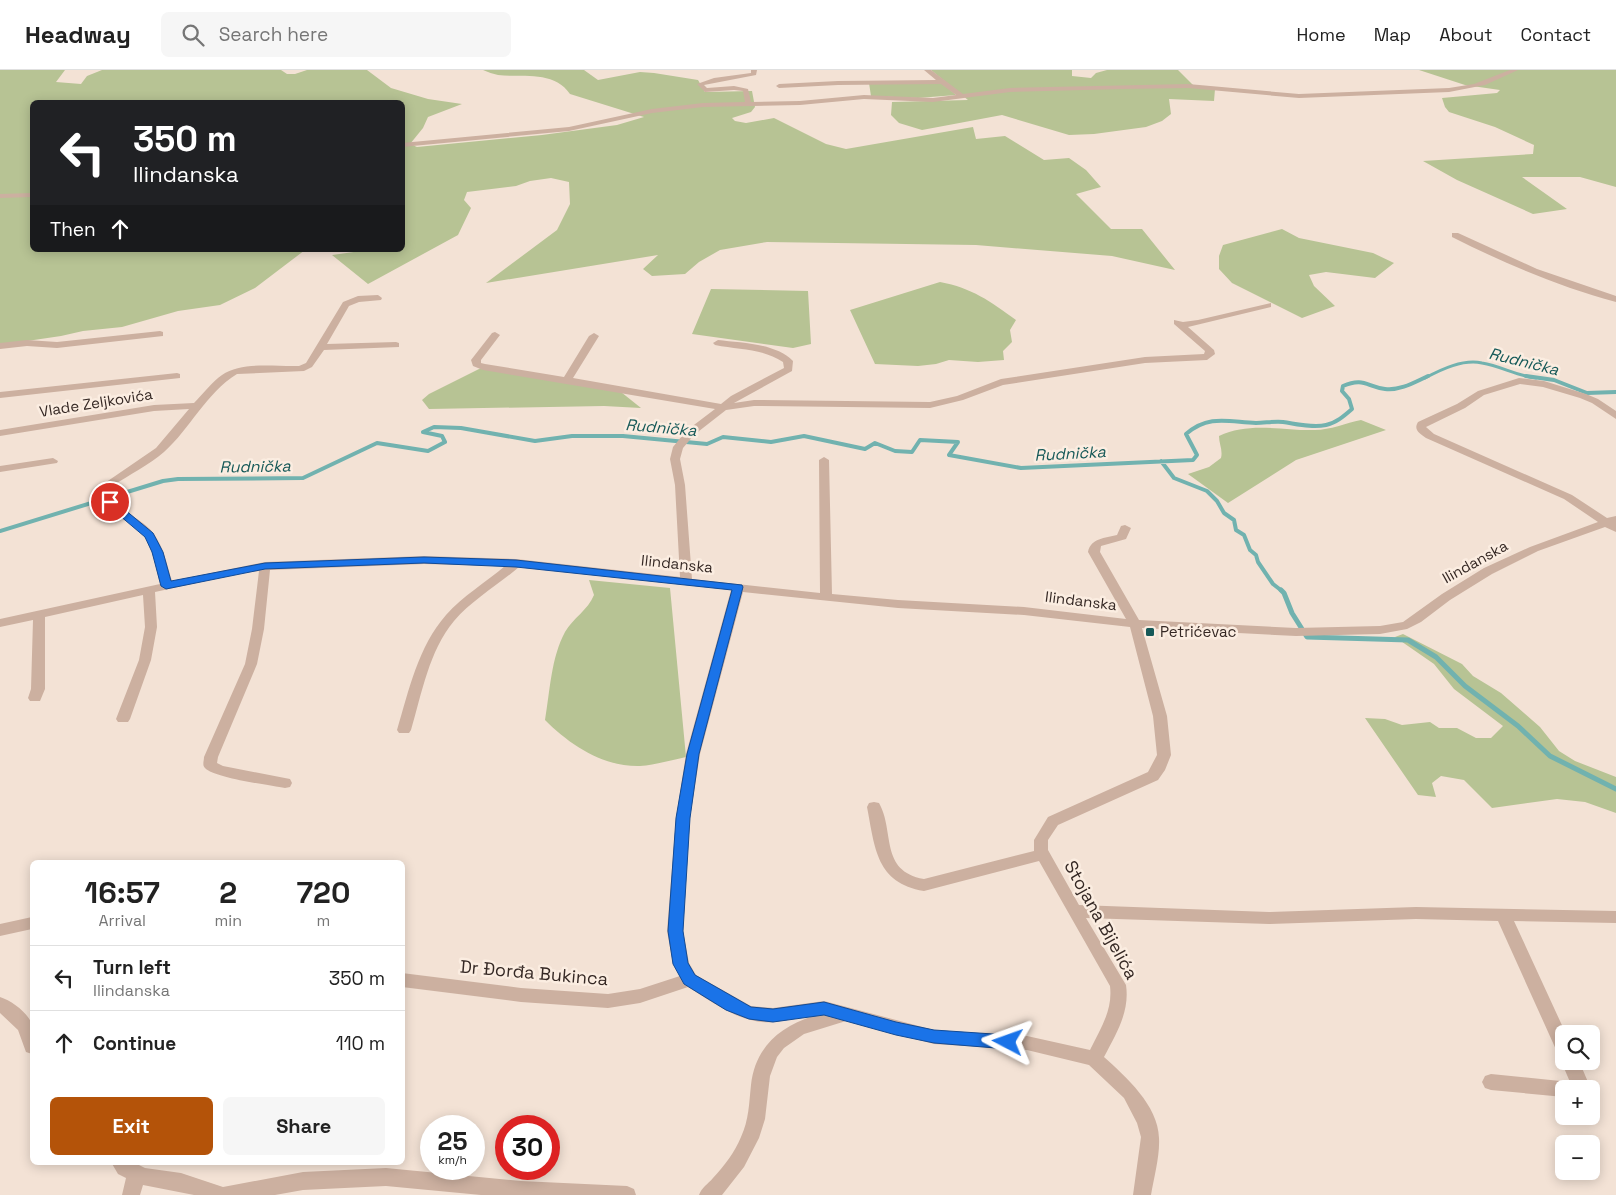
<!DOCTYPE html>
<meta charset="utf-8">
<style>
:root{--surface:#fff;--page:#f6f6f6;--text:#222;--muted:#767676;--line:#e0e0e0;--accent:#b45309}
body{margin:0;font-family:"Space Grotesk",sans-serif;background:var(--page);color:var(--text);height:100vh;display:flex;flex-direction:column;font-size:19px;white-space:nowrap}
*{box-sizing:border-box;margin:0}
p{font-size:16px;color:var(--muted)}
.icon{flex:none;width:28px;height:28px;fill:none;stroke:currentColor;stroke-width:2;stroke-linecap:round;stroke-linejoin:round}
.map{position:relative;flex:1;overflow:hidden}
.details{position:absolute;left:30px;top:790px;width:375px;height:305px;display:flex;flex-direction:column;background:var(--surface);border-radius:8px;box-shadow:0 2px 12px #0003}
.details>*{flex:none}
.top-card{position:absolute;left:30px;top:30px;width:375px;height:152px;border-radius:8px;box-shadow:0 2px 12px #0003;background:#202124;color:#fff;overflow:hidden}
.buttons{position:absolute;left:1555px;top:955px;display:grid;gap:10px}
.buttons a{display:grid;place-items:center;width:45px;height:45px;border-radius:8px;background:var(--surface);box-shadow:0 2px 12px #0003;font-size:25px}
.speed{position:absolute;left:420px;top:1045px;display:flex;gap:10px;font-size:25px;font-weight:700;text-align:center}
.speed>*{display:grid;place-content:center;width:65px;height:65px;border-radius:50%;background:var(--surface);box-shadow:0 2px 12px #0003;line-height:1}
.speed small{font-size:12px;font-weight:400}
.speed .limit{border:8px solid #d22;background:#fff;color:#111}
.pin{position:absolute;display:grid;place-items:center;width:42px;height:42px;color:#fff;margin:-21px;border:2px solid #fff;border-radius:50%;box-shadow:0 1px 5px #0007}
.me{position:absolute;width:55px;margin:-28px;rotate:274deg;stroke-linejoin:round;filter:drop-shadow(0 0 4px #0008)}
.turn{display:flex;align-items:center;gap:18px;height:105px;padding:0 20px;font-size:22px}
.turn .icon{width:65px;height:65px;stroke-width:2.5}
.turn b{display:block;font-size:35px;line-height:42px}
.then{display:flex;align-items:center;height:48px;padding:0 20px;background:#0003;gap:10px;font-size:19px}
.eta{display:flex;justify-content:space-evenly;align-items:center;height:85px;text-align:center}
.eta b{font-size:30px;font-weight:700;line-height:35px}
.primary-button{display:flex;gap:10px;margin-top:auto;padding:10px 20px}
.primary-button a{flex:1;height:58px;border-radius:8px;background:var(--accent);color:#fff;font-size:20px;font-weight:700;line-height:58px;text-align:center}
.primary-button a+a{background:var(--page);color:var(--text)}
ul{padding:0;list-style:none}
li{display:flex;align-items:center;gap:15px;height:65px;padding:0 20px;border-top:1px solid var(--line)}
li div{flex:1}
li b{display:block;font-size:19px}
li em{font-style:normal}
header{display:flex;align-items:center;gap:30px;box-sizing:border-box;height:70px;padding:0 25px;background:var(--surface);border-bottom:1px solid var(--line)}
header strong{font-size:24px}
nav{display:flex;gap:28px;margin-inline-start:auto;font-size:18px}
.search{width:350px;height:45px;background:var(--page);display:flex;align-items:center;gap:12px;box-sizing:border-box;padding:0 18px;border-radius:8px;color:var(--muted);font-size:19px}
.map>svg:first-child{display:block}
</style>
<header>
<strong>Headway</strong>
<div class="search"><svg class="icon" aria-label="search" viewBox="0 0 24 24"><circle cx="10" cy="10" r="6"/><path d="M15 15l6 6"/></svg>Search here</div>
<nav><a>Home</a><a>Map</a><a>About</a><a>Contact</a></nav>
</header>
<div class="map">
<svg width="1616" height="1125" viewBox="0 0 1616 1125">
<rect width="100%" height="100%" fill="#f3e2d5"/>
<path fill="#b7c394" d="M0,0H65L56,12L81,14L87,6L102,0H281L287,4H295L307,0H367L391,18L428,29L462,34L428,47L423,58L410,74L417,77L542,65L617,55L644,47L570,24C554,0 523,8 498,5C493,4 488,2 483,0H584L598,10L640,2L654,3L698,10L705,22L752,21L755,37L751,42L732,48L735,51L746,53L774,48L826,74L846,79L973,57L976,69L1005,66L1044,90L1069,88L1086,100L1101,117L1076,124L1111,159H1142L1175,200L1112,186L976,175L767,172L720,180L699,192L685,204L652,206L643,199L658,185L486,213L557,160L570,134L569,112L551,108L530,111L516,116L467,122L464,130L471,138L458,165L368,214L332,185L368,180H402V32H32V180H305L255,218L220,235L178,241L122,257L83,261L61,266L0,275Z
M931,0H1072V6L1091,8L1096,3L1107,0H1178L1194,16L1215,19L1214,31L1169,29L1171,44L1162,51L1146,57L1094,64L1069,65L1002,45L922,60L899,53L891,45L892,32L968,30Z
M1419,0H1616V117L1580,107H1522L1567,139L1533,144L1457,110L1423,91L1533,84L1534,75L1495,57L1449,42L1445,37L1442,28L1497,23L1500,20L1465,15Z
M941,12L956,25L918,28L871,26L869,13Z
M1282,159L1299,168L1373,183L1394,193L1375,208L1326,202L1309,205L1314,216L1335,236L1302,248L1232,213L1219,199V186L1223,175Z
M940,212C972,218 990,231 1016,250L1010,260L1012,272L1003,281L1004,290L978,292L949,290L936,294L918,296L875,294L850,240Z
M711,219L808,221L811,274L793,278L692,264Z
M483,297L616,318L641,338L604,336L429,339L422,330L429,324Z
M1361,350L1386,360L1296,390L1228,433L1188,404L1209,397L1221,388C1223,380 1219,374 1219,366C1250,351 1283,361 1315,360C1330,360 1346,353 1361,350Z
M589,510L670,518L686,687C672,690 655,695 640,696C603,697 570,675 545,650C550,621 551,588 565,562C573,548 588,540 594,525Z
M1403,564L1462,594L1473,606L1501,623L1540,657L1559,681L1575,691L1616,707V743L1585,732L1557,729L1492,738L1464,710L1441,706L1432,713L1436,727L1418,725L1365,648L1385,649L1402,655L1430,652L1439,658H1457L1476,668H1491L1503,656L1454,619L1434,594L1395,567Z"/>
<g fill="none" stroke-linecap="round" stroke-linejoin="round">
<path stroke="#71b2af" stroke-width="3" d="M1425,308C1442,299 1463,289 1482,293C1501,296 1517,306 1536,308"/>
<path stroke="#71b2af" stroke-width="4" d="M1526,306L1554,310L1587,323L1616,322
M1161,391L1174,408L1207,421L1217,431L1224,443L1234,450L1236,460L1244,465L1250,480L1256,485L1258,492L1273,514L1282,521
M0,461L163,411L178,409L303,408L377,373L428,381L445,372L442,366L423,362L434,357L461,358L535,371L572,366H623L707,374L723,367L771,372L804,366L865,379L875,373L895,381L912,382L920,370L958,372L949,385L1021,398L1193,390L1197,385L1186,364C1209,344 1229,352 1256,353C1265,353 1274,351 1283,352C1297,354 1312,358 1326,355C1336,353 1344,346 1352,339L1349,329L1342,321L1343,316C1364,307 1367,317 1385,319C1400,321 1415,312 1428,306"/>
<path stroke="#71b2af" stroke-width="5" d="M1281,520L1284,523L1292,543L1307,567L1408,570L1436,587L1465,616L1518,656L1550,686L1616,719"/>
<path fill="#ccb0a0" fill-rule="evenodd" d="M751,0H757L756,5L704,15L707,18L734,16L748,19L751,32L800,31L864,25L933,28L956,25L941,14L838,15L779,18L776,16L779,14L838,11L936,10L924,0H931L963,24L1010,18L1188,14L1299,24L1449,18L1474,14L1510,0H1518L1485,15L1449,22L1299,28L1188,18L1122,19L1010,22L933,32L864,29L800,35L703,37L652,43L569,61L402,77V73L569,57L652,39L703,33L745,32L743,21L734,20L705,22L697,14L714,8L751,3Z
M32,123V127L0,128V124Z
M1452,163H1458L1537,199L1616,226V232C1559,217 1504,193 1452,167Z
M378,225L382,228L381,230L359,232L349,236L327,274L396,272L399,273V277L324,280L312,297L304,301L237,304C206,323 190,359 164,382C149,395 129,405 112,416C112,441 141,446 154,464C164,478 167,495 172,511L265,492L424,486L516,489L680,507L675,415L670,389L673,377L686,361L715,339L483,300L473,296L471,290L492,263L495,262L500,265L481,290V293L485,294L564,307L589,266L594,263L599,266L573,308L721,334L731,326L784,298L783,292C762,278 739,280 715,275L713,273L718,270C741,273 775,273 793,291L792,301L734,333L754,330L930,332L957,326L1001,309L1145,287L1204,284L1205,281L1174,254V250L1183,252L1198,250L1271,233V237L1188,257L1214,280L1215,284L1207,290L1145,293L1003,315L963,330L930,338L754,336L726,340L694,365L683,378L680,389L685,415L692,509L820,523L819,390L824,387L829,390L832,524L898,530L1024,537L1126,549L1088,482C1091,468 1105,468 1117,465L1121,456L1125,455L1131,458L1126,469L1101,476L1100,482L1139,550L1296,558L1380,556L1403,552L1442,524L1484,498L1530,477L1598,452L1564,429L1426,368C1420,364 1413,360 1418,352L1457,334L1478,321L1519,308L1544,311L1586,324L1598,329L1616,341V349L1592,333L1580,328L1543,317L1520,314L1484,325L1465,338L1426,357L1434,364L1572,425L1607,448L1616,446V462L1605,457L1538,481L1492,504L1450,530L1421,552L1407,559L1380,564L1296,566L1142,558L1167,646L1171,685L1165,700L1158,710L1058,755L1048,770V780L1079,835L1269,842L1416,837L1616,841V853L1514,851L1566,964H1564V991H1579L1591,1019H1564V1027L1491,1020L1485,1018L1482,1012L1485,1006L1491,1004L1570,1012L1561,991L1564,986L1558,984L1498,851L1416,849L1269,854L1086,848L1126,915C1130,942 1116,964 1104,987C1126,1007 1158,1035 1159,1068C1160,1086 1154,1107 1151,1125H1133L1141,1067L1137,1053L1124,1028L1089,995L1027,980L934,974L846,951L804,964L784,978L777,987L770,1006L765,1049L759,1068L744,1097L722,1125H699C702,1117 708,1114 713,1108C724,1096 735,1082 741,1067C749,1050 749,1033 751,1015C755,978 779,957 813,946C800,947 787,951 774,952C742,955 714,933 688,917L640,933L608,938L521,932L402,917V903L521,918L608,924L640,919L680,906L673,894L667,861L676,748L686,684L731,520L519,497C498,515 472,530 454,551C429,581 422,623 411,660L409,663H399L397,660C409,620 418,577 446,545C463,526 486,512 505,496L424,494L270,500L264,559L257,594L218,687L217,693L223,696L290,709L292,713L290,717L285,718C269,715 214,708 205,698C202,695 204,691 204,687L245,594L252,559L259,501L243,503L155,522L157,557L151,590L130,649L128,652H118L116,649L139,590L145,557L143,525L45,547V619L40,631H30L28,628L31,619L33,550L0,557V549L160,514C156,498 153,480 144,466C129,446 101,446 102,415L156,378L189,339L154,341L0,366V360L154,335L194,333C203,324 212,312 222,305C242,291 276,297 299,296L306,293L343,232L358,226ZM743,522L898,538L1024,545L1130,557L1153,646L1157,685L1148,702L1048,747L1034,770V781L924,809C879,801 895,761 879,733L874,732L869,733L867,737C875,778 876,813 924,821L1039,791L1110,916C1113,941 1100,959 1090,980L1027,966L934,960L824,931L773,938L751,936L696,905L689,893L683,861L690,748L700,684Z
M160,261L163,262V266L57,278L27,276L0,279V273L27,270L57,272Z
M177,303L180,304V308L0,328V322Z
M53,388L58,391L57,393L0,402V396Z
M32,847V859L0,866V854Z
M0,927C12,931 27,942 32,954V984L26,982L18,960L0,943Z
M111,1092H133L145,1098L181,1103L223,1117L303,1102L386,1098L521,1111L627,1116L634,1119L636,1125H481L386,1116L303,1120L275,1125H194L143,1115L140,1125H122L126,1108L118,1104Z"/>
</g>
<path fill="#1a73e8" stroke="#114b97" d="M110,429L113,430L153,463L163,482L171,511L265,493L424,487L516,490L742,515L743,517L699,684L690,748L683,861L688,893L695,905L751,937L773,939L824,932L896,952L934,960L1008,965L1014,967L1016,972L1014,977L1008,979L934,973L896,965L824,945L773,952L749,949L726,940L684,914L673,894L668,861L676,748L687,684L732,520L516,497L424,493L265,499L166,519L161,516L152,482L145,467L106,434V430Z"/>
<rect fill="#165958" stroke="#fbede1" stroke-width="2" x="1145" y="557" width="10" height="10" rx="2.5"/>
<g text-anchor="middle" stroke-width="5" stroke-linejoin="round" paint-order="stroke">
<g font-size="15" fill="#352824" stroke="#fbede1">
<text transform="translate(96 333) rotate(-9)" y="5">Vlade Zeljkovića</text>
<text transform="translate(1475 492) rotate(-29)" y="5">Ilindanska</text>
<text transform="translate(677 494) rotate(6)" y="5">Ilindanska</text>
<text transform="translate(1081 531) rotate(7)" y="5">Ilindanska</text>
</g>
<g font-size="15" fill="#352824" stroke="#fbede1" text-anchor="start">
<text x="1160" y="567">Petrićevac</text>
</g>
<g font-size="16" font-style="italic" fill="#165958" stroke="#fbede1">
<text transform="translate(1524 291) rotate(14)" y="6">Rudnička</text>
<text transform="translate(661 357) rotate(5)" y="6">Rudnička</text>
<text transform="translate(1070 383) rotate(-3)" y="6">Rudnička</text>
<text transform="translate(255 396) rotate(-1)" y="6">Rudnička</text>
</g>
<g font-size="18" fill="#352824" stroke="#fbede1">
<text transform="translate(1101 850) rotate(61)" y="6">Stojana Bijelića</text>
<text transform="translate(534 903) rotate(5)" y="6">Dr Đorđa Bukinca</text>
</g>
</g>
</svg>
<div class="buttons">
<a><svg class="icon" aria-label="search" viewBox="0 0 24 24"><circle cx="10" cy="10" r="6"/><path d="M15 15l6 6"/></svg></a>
<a>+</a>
<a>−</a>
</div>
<div class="speed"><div>25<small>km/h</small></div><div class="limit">30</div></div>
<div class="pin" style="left:110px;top:432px;background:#d93025"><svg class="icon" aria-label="arrive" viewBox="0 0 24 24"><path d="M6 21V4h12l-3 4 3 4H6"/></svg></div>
<svg class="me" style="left:1008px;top:972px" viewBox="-20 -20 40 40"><path d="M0-17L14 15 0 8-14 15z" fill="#1a73e8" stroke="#fff" stroke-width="4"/></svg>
<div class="top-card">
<div class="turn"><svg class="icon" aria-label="left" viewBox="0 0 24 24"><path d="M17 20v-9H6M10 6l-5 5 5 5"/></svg><div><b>350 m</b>Ilindanska</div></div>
<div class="then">Then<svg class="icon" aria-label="ahead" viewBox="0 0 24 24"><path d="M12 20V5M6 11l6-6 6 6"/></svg></div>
</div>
<section class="details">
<div class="eta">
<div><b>16:57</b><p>Arrival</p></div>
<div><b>2</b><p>min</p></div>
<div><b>720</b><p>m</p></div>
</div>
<ul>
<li><svg class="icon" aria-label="left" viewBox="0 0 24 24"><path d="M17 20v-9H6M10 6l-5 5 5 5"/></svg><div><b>Turn left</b><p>Ilindanska</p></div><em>350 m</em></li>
<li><svg class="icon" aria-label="ahead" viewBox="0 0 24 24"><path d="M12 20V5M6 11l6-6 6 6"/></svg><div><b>Continue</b></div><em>110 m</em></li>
</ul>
<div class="primary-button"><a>Exit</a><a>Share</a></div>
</section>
</div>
